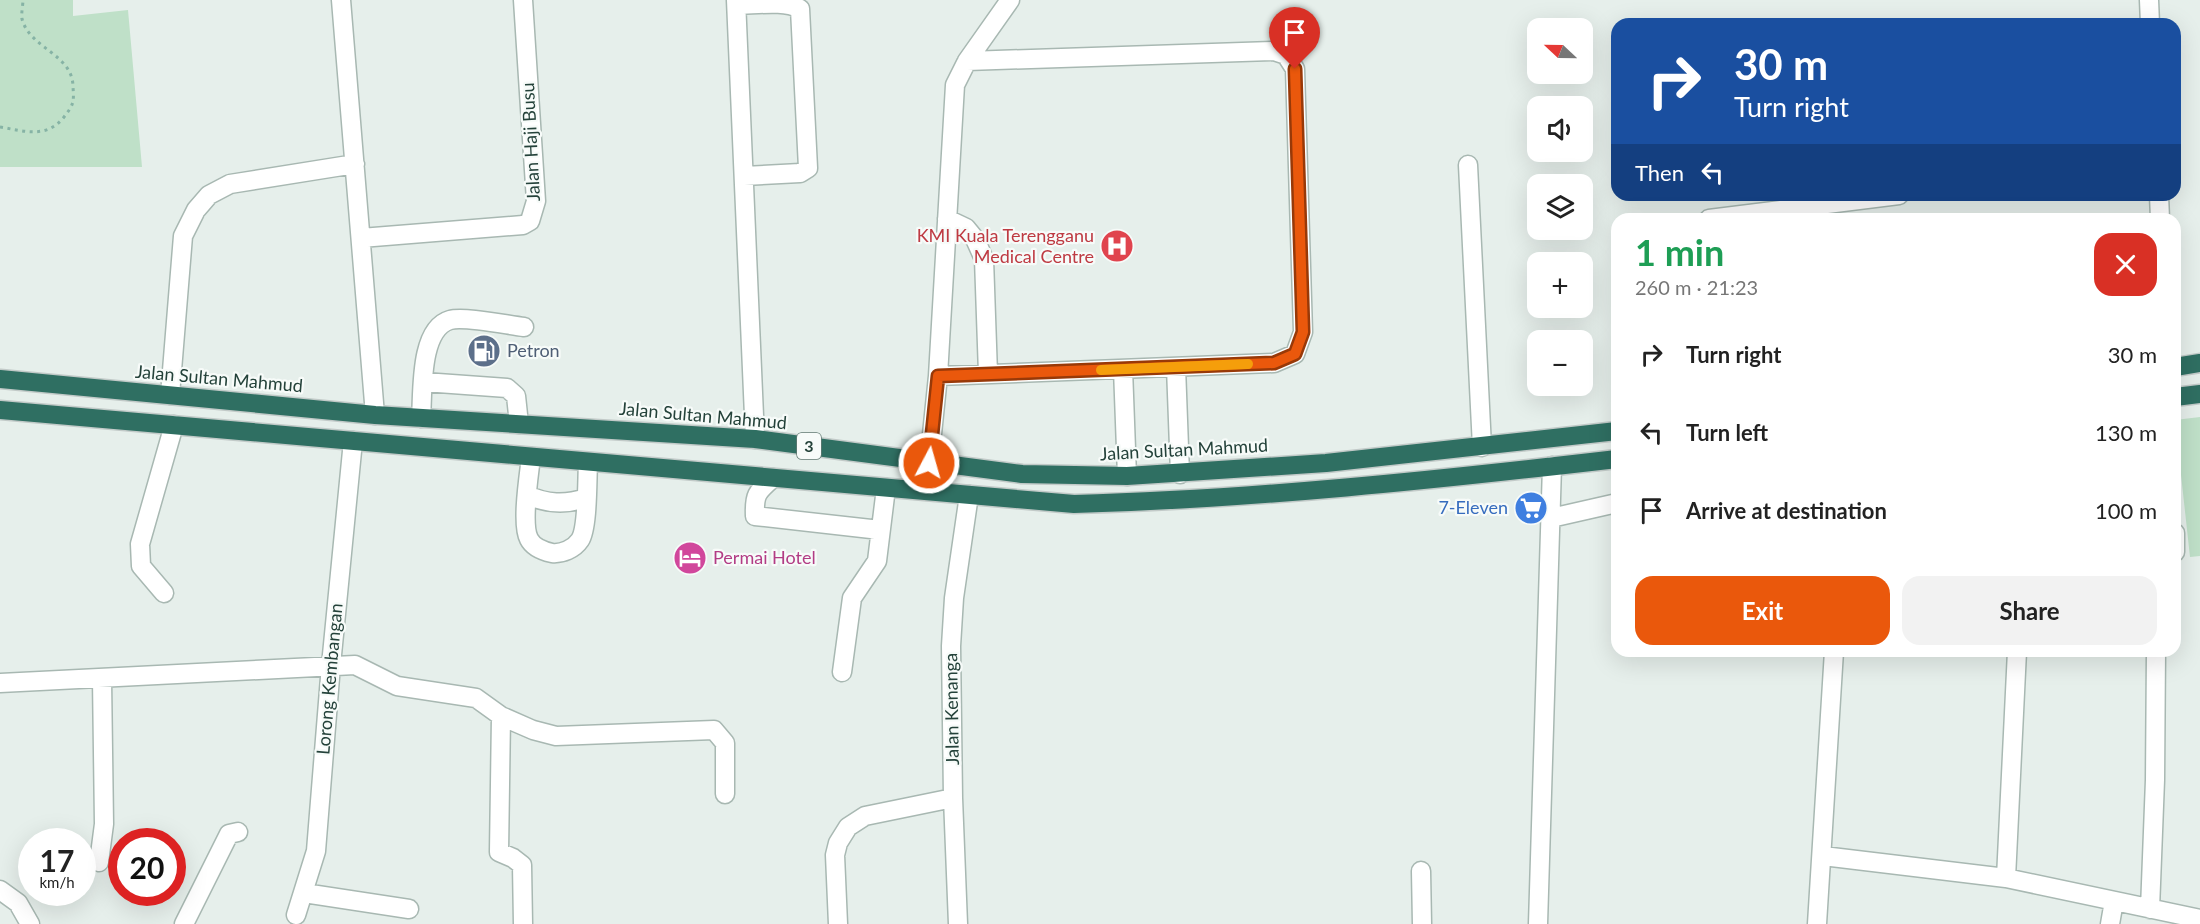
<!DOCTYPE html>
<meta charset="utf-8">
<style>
:root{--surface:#fff;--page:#f2f2f2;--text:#222;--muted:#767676;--accent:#ea580c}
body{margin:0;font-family:Lato,sans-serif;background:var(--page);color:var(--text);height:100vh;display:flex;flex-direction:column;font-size:22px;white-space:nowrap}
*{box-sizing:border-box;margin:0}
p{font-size:20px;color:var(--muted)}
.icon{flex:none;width:33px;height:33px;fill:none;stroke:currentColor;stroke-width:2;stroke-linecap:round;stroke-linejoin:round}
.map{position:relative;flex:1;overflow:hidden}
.drawer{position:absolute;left:1611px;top:213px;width:570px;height:444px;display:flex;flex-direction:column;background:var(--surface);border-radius:18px;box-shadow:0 6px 24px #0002}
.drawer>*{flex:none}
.guide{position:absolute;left:1611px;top:18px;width:570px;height:183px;border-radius:18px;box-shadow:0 6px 24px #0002;background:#1a4fa0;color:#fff;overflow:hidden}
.needle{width:39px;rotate:292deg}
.tools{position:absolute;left:1527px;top:18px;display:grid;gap:12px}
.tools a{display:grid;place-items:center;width:66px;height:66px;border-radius:12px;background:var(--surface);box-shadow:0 6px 24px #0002;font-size:30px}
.speed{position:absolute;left:18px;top:828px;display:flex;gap:12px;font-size:30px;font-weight:700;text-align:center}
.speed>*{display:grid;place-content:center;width:78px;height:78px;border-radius:50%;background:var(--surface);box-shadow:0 6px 24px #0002;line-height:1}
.speed small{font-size:15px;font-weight:400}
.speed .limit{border:9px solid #d22;background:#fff;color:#111}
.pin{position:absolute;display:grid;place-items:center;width:51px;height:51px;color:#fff;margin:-62px -26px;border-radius:50% 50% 50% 0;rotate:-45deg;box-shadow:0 0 6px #0007}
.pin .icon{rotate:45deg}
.me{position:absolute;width:66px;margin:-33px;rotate:6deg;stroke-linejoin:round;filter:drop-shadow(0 0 4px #0008)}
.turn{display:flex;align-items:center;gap:21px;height:126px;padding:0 24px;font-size:27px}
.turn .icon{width:78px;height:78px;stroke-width:2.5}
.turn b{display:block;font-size:42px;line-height:51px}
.then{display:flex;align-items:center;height:57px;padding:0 24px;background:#0003;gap:12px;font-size:22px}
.round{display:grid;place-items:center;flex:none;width:63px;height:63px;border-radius:18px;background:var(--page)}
.head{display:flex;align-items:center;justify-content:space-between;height:102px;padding:0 24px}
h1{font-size:36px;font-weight:700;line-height:45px;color:#1e9e55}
.cta{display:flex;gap:12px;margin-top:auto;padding:12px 24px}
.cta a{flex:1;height:69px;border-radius:18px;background:var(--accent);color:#fff;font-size:24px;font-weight:700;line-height:69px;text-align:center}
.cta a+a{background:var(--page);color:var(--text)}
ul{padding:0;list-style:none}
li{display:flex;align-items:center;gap:18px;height:78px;padding:0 24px}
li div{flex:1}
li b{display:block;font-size:22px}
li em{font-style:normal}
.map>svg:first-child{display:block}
</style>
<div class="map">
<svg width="2200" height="924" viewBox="0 0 2200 924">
<rect width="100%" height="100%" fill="#e6efeb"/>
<path fill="#bfe0c8" d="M0,0H73V16L128,10L142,167H0Z
M2200,417V556L2190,557L2175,420Z"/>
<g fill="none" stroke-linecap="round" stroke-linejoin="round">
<g stroke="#a8b8b2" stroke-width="21">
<path id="minor" d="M341,0L375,415
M736,0L755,439
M2149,0L2150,24
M737,5C755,5 785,0 800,9L808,168L800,173L744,176
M1468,165L1482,447
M2159,195L2160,219
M947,219L966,228L975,239L984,259L988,374
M1709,219L1899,195
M361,238L523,225L530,221L536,201L523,0
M1176,367L1180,474
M1123,369L1127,476
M938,376L1274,363L1295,354L1303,332L1295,69L1286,55L1274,51L967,61
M424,382L507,388L516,396L519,424
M170,395L183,236L196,210L209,195L230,184L355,164
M421,418C423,393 419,329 450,320C464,316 507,325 524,327
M531,457C529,475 521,524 529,539C533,547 543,551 552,553C562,554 574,549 580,540C588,528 587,480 588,463
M929,463L938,376L955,85L967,61L1010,0
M773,478C757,492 754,494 755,516L880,530
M527,495C547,504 565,505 586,498
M1551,518L1617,503
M2175,533V552
M164,593L141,566L140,544L174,425
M842,672L852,598L877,561L886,488
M0,683L355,665L397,686L476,698L501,716L533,730L556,736L714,730L725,743V794
M501,716L499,852L513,858L522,865L523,924
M1823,856L2006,878L2200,919
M99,862L104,824L102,679
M1421,871L1422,924
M2006,878L2017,651
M0,890L18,903L30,924
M304,893L409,909
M2150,909L2155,780L2156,651
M296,915L316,851L331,665L353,441
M184,924L229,834L238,832
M838,924L835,855L838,843L848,827L865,816L953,798
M958,924L953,798L951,646L954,598L969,495
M1538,924L1552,466
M1817,924L1834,651
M2110,924L2114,901"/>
</g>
<g stroke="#c2cac8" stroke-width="21">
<path id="highway" d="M2175,367L2200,363
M0,379L375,415L755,439L1022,474L1127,476L1326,463L1617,431
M2175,397L2200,394
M0,410L1074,504C1256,499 1436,480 1617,459"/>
</g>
<path stroke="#86b3a5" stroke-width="3" stroke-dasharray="3 4.5" stroke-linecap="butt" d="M0,127C24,131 47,139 64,117C74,104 74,102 73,87C73,54 30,49 22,19C21,14 23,5 23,0"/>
<use href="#minor" stroke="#fff" stroke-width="18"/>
<use href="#highway" stroke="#2f6f62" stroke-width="18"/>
</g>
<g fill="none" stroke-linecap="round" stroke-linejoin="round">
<g stroke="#983908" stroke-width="15">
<path id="route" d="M929,463L938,376L1274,363L1295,354L1303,332L1295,69"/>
</g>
<use href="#route" stroke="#ea580c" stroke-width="10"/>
<path stroke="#f59e0b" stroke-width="10" d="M1101,370L1248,364"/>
</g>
<defs>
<g id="hospital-disc" transform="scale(1.725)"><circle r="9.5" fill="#e0444e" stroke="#f7fbf9"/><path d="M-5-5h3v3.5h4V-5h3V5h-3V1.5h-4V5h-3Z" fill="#fff"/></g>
<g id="fuel-disc" transform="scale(1.725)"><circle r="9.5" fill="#5c6f8a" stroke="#f7fbf9"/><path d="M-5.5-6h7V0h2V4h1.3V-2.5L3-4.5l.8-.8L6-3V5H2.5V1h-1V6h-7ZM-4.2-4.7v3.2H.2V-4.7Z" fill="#fff"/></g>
<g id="supermarket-disc" transform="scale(1.725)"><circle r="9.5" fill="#3f7fe0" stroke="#f7fbf9"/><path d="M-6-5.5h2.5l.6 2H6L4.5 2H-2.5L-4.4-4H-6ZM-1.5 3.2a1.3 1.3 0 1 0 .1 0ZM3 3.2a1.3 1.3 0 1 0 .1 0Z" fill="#fff"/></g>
<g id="hotel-disc" transform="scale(1.725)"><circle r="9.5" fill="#d1479c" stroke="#f7fbf9"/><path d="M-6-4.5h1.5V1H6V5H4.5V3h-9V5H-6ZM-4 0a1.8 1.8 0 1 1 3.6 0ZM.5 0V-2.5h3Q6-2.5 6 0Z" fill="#fff"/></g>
</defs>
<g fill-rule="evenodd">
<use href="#hospital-disc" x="1117" y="246"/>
<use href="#fuel-disc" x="484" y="351"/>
<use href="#supermarket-disc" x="1531" y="508"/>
<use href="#hotel-disc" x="690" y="558"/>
</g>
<g text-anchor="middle" stroke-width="4.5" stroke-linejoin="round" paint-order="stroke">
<rect fill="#f7fbf9" stroke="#637a73" stroke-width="1.5" x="797" y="433" width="24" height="26" rx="4.5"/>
<g font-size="16" font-weight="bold" fill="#24423a">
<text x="809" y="452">3</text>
</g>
<g font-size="18" fill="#24423a" stroke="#f7fbf9">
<text transform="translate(531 142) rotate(-93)" y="6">Jalan Haji Busu</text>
<text transform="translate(219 379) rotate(5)" y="6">Jalan Sultan Mahmud</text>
<text transform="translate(703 416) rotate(5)" y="6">Jalan Sultan Mahmud</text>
<text transform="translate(1184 450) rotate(-3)" y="6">Jalan Sultan Mahmud</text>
<text transform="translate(330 679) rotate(-85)" y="6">Lorong Kembangan</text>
<text transform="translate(952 709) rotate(-91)" y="6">Jalan Kenanga</text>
</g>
<g font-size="18" fill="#be3a42" stroke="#f7fbf9" text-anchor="end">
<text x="1094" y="242">KMI Kuala Terengganu<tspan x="1094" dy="21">Medical Centre</tspan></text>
</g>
<g font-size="18" fill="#4e5e75" stroke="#f7fbf9" text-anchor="start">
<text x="507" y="357">Petron</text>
</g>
<g font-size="18" fill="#366cbe" stroke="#f7fbf9" text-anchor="end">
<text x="1508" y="514">7-Eleven</text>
</g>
<g font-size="18" fill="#b23c85" stroke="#f7fbf9" text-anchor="start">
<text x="713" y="564">Permai Hotel</text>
</g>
</g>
</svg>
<div class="tools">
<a><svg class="needle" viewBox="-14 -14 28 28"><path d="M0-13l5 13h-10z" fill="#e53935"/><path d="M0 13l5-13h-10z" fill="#767676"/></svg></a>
<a><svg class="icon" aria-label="sound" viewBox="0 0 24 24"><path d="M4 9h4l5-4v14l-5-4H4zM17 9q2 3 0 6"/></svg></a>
<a><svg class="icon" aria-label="layers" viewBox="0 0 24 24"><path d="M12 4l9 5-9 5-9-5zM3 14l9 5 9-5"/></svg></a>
<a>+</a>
<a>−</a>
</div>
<div class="speed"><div>17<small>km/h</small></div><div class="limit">20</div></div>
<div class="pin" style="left:1295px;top:69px;background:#d93025"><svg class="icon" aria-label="arrive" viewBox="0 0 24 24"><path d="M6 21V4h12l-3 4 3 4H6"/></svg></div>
<svg class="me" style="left:929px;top:463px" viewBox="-20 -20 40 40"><circle r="17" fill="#ea580c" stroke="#fff" stroke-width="3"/><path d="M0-11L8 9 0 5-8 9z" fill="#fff"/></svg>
<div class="guide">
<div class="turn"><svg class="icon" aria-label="right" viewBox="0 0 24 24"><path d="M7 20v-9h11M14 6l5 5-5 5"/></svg><div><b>30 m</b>Turn right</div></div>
<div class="then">Then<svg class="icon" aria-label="left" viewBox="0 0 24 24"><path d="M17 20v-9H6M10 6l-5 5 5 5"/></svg></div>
</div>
<section class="drawer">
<div class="head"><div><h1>1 min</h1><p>260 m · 21:23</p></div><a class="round" style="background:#d93025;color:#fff"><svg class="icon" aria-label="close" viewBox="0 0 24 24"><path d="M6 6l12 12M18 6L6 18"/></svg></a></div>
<ul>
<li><svg class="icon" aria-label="right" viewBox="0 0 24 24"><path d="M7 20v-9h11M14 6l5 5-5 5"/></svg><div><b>Turn right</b></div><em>30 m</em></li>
<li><svg class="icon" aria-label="left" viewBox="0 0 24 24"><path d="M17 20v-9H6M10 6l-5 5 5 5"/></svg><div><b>Turn left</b></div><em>130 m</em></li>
<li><svg class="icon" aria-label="arrive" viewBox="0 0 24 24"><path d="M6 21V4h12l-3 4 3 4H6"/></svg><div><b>Arrive at destination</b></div><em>100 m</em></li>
</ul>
<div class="cta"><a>Exit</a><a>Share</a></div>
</section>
</div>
